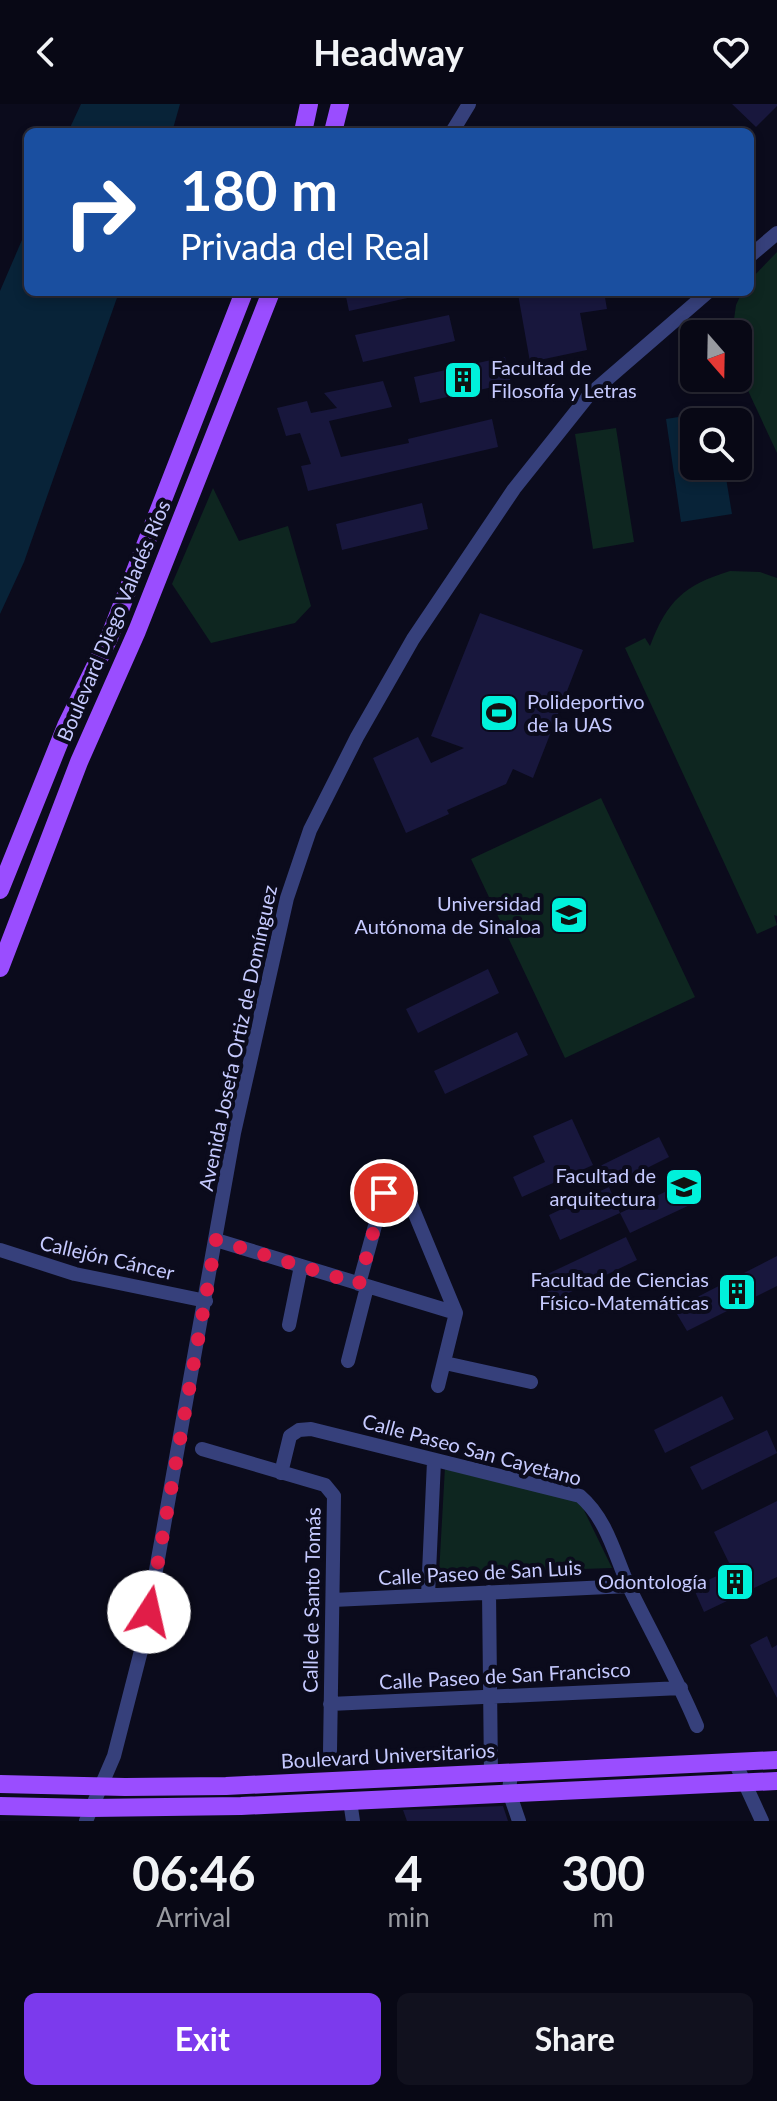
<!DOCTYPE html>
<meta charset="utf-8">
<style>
:root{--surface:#080815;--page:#11111e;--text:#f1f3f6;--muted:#989aa0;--line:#292934;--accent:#7c3aed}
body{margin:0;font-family:Lato,sans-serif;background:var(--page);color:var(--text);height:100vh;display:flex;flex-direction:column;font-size:30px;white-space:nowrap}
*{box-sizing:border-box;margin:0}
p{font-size:26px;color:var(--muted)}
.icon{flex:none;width:44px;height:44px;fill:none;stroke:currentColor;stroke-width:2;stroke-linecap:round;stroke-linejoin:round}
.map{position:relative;height:1717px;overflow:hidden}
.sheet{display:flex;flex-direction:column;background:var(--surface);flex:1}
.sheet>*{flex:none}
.hud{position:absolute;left:24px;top:24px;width:730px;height:168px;border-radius:12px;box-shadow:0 4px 12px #0003,0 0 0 2px var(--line);background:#1a4fa0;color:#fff;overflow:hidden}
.needle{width:52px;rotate:160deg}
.controls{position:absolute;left:680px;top:216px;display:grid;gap:16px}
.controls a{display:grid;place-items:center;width:72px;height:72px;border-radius:12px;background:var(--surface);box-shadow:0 4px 12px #0003,0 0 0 2px var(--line);font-size:40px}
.pin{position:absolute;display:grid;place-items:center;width:68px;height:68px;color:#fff;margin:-34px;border:4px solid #fff;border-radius:50%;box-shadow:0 2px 8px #0007}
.me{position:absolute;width:88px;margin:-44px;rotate:10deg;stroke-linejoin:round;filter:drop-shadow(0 0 6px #0008)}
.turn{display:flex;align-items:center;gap:28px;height:168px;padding:0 24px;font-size:36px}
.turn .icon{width:104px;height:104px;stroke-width:2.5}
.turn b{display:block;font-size:56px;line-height:68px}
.eta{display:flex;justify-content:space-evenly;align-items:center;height:136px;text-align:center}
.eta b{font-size:48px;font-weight:700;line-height:56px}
.button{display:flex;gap:16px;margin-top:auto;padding:16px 24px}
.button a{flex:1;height:92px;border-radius:12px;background:var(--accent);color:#fff;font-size:32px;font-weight:700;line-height:92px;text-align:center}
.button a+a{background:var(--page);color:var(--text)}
header{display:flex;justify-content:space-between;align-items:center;height:104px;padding:0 24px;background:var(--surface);font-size:36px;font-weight:700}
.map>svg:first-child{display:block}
</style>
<header><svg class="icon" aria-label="back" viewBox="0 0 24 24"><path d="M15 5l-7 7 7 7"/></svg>Headway<svg class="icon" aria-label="heart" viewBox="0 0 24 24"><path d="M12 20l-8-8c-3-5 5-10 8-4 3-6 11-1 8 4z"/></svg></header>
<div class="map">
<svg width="777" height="1717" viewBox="0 0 777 1717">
<rect width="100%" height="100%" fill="#0b0b1c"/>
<path fill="#0e2620" d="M777,148V349L738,265V230H732L736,201L742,188H750V176Z
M616,324L634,438L593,445L575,330Z
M213,384L239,437L288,422L311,502L295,519L211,539L172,480Z
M730,467L760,468L777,474V812L774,811L777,821L757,830L625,544L645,534L650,542C667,497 684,481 730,467Z
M601,694L695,893L565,954L471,755Z
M445,1363L580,1398L612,1464L439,1470Z"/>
<path fill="#082338" d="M81,0H180L172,28H68Z
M28,122V188H119L24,458L0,510V187Z
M716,307L718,318H694V362H724L732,410L681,418L666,315Z"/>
<path fill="#18173d" d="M732,0H777V2L756,23Z
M345,188H411L412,193L349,207Z
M531,188H604L607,205L580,209L587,246L530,258L518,190Z
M449,211L455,237L363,258L355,231Z
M505,253L511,279L420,299L414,273Z
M383,277L392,303L329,317L341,353L409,339L408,335L492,315L498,343L308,387L301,362L311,360L300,329L286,332L277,304L307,297L311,309L337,304L324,289Z
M422,399L428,425L342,446L336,420Z
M480,509L583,546L533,674L513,665L506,680L447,706L449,710L406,729L373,654L418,633L431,659L464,644L431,632Z
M488,865L499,889L418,929L406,905Z
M517,928L528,951L445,990L434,967Z
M572,1015L593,1061L522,1093L513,1073L545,1058L533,1032Z
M659,1033L669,1053L609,1083L598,1063Z
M682,1080L692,1100L630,1129L620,1109Z
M609,1083L620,1109L560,1136L549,1111Z
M626,1133L637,1156L552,1197L541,1173Z
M777,1152V1182L687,1227L674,1205Z
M722,1292L734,1315L665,1349L654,1326Z
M767,1326L777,1349L702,1386L690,1363Z
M777,1397V1473L704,1508L693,1483L732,1465L714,1428Z
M767,1532L772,1544L777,1541V1594L750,1541Z
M503,1702L508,1717H407L403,1706Z"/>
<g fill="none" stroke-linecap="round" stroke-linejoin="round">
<path stroke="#36407b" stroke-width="14" d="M452,28L469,0
M750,152L777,129
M216,1136L456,1209
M0,1146L75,1170L206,1197
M359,1180L384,1089L389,1086H399L410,1098L456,1209
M289,1221L301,1162
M348,1257L367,1183
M445,1259L531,1278
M438,1282L456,1209
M202,1345L325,1381L334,1392L330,1647
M281,1369L290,1332L299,1326L311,1325L580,1392C607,1415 615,1452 629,1483C652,1530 677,1574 697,1622
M489,1488L491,1670
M428,1491L434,1357
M333,1496L629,1482
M330,1600L681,1584
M735,1658L762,1717
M511,1668L509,1688L519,1717
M350,1697L353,1717
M86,1717L114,1652L143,1539L234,1029L287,794L310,726L357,633L413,535L514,385L589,291L708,188"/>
<path stroke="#9a4dff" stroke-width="18" d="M303,28L309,0
M333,28L340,0
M0,786L66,622L109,534L244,188
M0,864L79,658L137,527L271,188
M0,1680L125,1683L226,1682L777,1656
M0,1702L91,1704L241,1702L777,1677"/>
</g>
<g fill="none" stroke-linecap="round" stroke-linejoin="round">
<path stroke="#e11d48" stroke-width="14" stroke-dasharray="0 25.2" d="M149,1508L216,1136L359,1180L384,1089"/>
</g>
<defs>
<g id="building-square" transform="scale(2)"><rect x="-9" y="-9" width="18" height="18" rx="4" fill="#00f1db" stroke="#0b0b1c"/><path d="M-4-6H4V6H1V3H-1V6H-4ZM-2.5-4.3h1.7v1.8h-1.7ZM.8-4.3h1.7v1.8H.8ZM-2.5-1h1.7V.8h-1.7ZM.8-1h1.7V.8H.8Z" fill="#111"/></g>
<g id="stadium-square" transform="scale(2)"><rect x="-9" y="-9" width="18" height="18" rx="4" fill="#00f1db" stroke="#0b0b1c"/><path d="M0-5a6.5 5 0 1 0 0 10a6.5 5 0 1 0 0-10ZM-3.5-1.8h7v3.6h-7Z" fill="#111"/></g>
<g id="university-square" transform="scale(2)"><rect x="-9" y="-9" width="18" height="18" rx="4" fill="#00f1db" stroke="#0b0b1c"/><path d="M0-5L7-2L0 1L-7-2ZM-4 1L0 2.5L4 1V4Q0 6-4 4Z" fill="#111"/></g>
</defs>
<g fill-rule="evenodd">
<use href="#building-square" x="463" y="276"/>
<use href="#stadium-square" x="499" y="609"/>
<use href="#university-square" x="569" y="811"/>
<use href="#university-square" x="684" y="1083"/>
<use href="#building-square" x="737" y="1188"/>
<use href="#building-square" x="735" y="1478"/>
</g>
<g text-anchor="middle" stroke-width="8" stroke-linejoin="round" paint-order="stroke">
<g font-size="20" fill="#c6caff" stroke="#0b0b1c" text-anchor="end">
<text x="491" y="271" text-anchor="start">Facultad de<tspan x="491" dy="23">Filosofía y Letras</tspan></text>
<text x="527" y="605" text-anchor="start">Polideportivo<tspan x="527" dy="23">de la UAS</tspan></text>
<text x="541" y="807">Universidad<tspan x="541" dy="23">Autónoma de Sinaloa</tspan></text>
<text x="656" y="1079">Facultad de<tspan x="656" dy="23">arquitectura</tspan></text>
<text x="709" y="1183">Facultad de Ciencias<tspan x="709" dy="23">Físico-Matemáticas</tspan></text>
<text x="707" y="1485">Odontología</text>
</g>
<g font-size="20" fill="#c6caff" stroke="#0b0b1c">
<text transform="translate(114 517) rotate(-67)" y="7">Boulevard Diego Valadés Ríos</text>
<text transform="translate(238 934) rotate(-78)" y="7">Avenida Josefa Ortiz de Domínguez</text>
<text transform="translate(107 1154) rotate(13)" y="7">Callejón Cáncer</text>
<text transform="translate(472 1346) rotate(15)" y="7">Calle Paseo San Cayetano</text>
<text transform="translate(480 1469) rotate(-3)" y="7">Calle Paseo de San Luis</text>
<text transform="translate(312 1496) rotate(-89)" y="7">Calle de Santo Tomás</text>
<text transform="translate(505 1572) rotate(-3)" y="7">Calle Paseo de San Francisco</text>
<text transform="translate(388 1652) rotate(-3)" y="7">Boulevard Universitarios</text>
</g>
</g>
</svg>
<div class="controls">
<a><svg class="needle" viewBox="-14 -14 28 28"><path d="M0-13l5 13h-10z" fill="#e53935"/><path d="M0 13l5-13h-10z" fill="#989aa0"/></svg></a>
<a><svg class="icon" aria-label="search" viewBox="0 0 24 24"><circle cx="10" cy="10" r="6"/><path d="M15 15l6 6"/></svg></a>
</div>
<div class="pin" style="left:384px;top:1089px;background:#d93025"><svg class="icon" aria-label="arrive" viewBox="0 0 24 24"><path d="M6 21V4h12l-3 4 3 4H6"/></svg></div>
<svg class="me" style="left:149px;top:1508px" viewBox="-20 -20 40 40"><circle r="19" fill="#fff"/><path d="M0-13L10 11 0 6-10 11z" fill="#e11d48"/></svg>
<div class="hud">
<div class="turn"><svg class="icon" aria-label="right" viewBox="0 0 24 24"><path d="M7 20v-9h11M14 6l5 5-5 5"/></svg><div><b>180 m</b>Privada del Real</div></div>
</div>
</div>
<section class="sheet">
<div class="eta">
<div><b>06:46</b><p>Arrival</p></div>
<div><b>4</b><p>min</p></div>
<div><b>300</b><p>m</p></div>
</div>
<div class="button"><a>Exit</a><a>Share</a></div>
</section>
